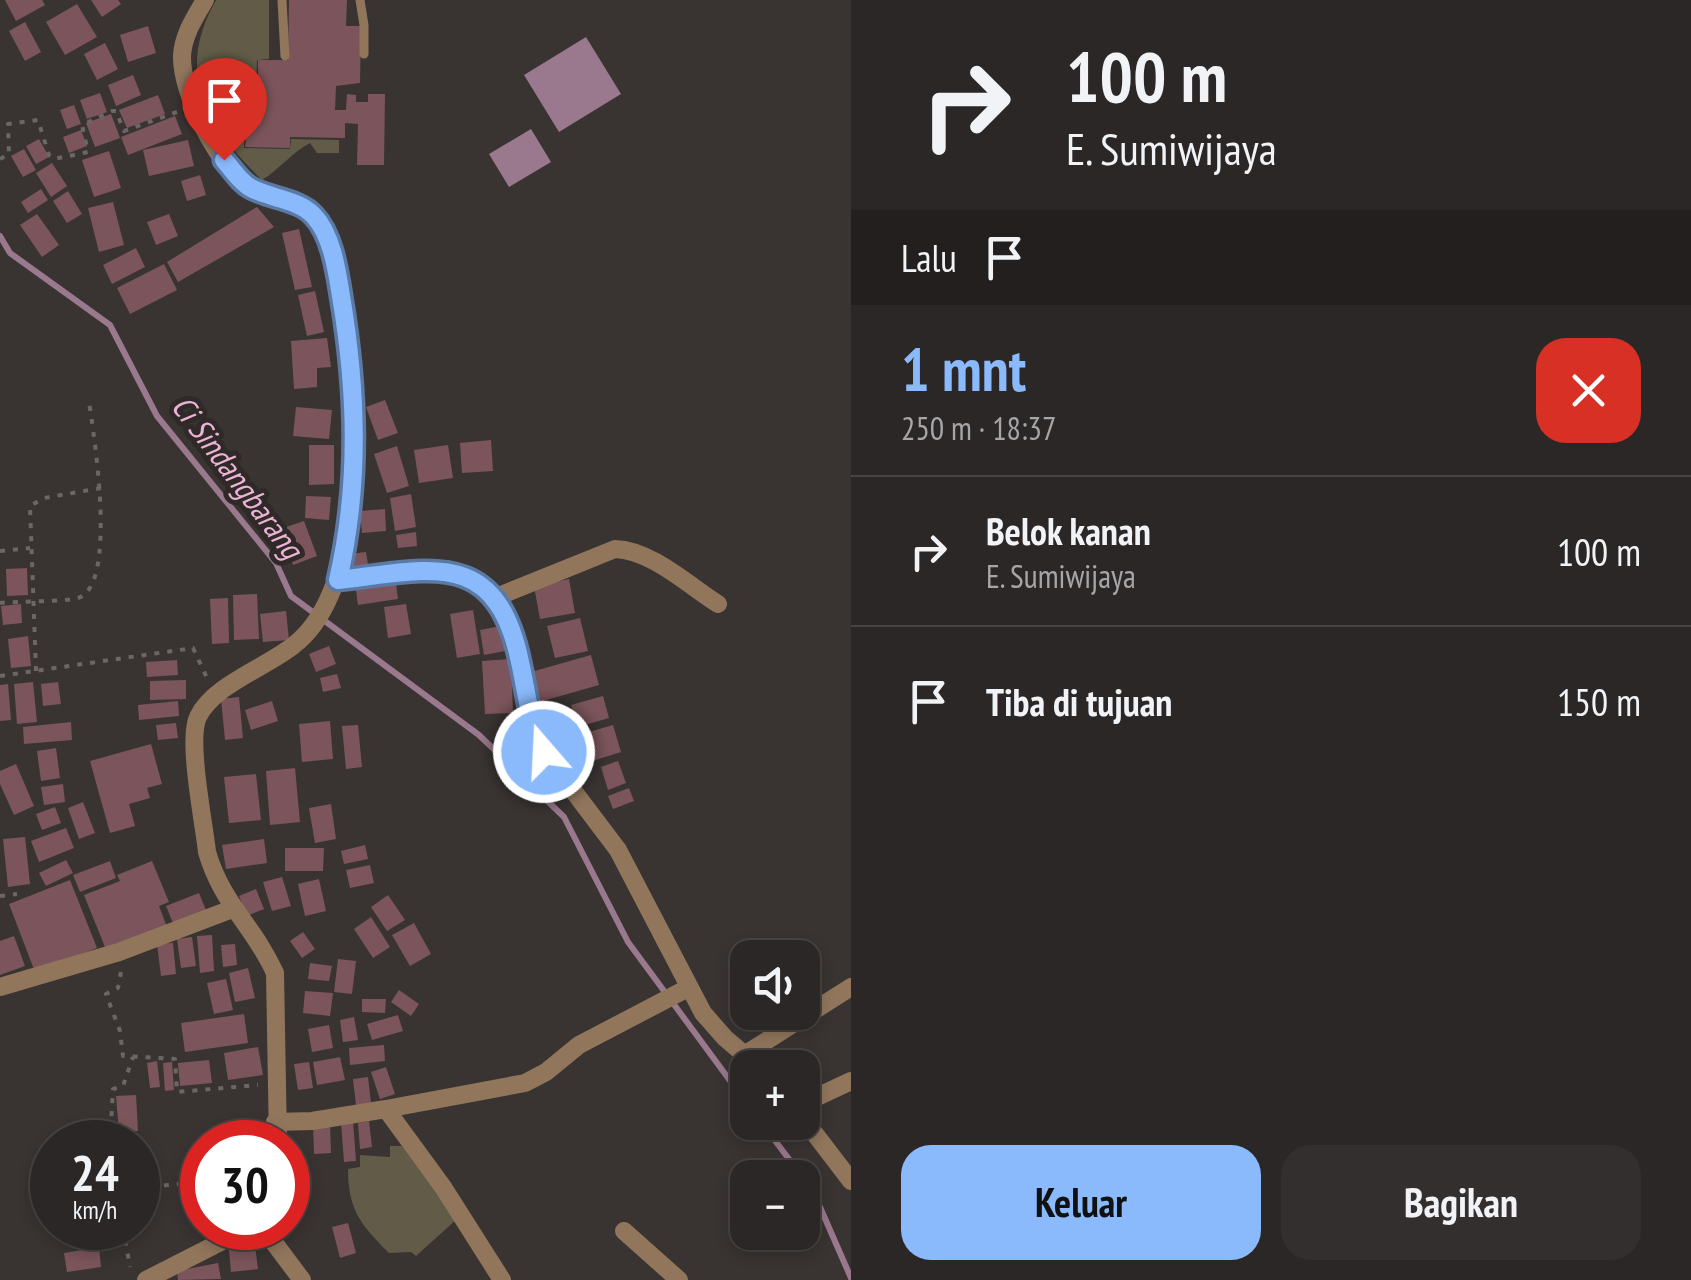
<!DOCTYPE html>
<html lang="id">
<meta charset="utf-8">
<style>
:root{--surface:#2b2726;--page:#332f2e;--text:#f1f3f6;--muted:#a6a5a7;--line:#474443;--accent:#8abafc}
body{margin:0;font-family:"PT Sans Narrow",sans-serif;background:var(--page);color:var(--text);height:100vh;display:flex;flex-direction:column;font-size:38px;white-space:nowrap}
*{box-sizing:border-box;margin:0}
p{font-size:32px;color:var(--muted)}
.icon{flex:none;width:55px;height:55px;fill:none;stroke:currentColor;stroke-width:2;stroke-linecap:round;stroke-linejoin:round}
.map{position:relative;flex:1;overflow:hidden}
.panel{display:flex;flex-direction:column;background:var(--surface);width:840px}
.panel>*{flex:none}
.banner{background:#2b2726;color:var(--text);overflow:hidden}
.controls{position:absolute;left:730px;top:940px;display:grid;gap:20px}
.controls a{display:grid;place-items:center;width:90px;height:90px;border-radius:20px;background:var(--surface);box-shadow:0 5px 15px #0003,0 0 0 2px var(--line);font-size:50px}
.speed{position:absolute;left:30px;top:1120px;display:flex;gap:20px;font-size:50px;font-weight:700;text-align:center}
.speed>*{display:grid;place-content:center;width:130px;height:130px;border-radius:50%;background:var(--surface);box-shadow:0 5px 15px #0003,0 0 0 2px var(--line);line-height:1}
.speed small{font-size:25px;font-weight:400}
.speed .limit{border:15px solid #d22;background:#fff;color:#111}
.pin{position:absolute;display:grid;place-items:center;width:85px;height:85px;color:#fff;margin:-102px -42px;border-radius:50% 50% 50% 0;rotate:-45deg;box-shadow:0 0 10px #0007}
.pin .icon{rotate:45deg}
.me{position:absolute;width:110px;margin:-55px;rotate:341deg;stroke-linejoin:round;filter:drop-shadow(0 0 8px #0008)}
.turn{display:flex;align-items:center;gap:35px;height:210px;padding:0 50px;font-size:45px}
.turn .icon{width:130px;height:130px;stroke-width:2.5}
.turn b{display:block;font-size:70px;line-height:85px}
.then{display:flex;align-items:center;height:95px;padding:0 50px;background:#0003;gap:20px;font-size:38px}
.round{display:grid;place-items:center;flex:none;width:105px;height:105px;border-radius:30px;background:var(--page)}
.headline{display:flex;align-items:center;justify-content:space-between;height:170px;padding:0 50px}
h1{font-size:60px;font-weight:800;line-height:75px;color:var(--accent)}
.action{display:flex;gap:20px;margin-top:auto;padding:20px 50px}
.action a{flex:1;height:115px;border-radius:30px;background:var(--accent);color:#111;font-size:40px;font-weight:800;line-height:115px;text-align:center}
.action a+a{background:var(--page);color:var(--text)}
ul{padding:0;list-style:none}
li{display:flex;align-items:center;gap:30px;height:150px;padding:0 50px;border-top:2px solid var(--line)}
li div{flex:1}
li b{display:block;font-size:38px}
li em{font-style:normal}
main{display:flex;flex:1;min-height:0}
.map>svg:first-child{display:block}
</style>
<main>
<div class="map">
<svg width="851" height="1280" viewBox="0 0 851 1280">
<rect width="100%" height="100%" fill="#393432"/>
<path fill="#615b47" d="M216,0H269V59L257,60L256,98L241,99L240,138L244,139V148L290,149L291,139L339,140V153H317L310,143C291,153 280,169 262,180C207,126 174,74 216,0Z
M390,1146H402L457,1219L416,1256L411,1252L389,1253C361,1225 348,1210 348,1169L360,1167V1155L390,1157Z"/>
<path fill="#9a788d" d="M586,37L621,94L559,132L524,75Z
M531,129L551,162L509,187L489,154Z"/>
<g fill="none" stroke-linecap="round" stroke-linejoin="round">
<path stroke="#9a788d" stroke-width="6" d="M0,236L10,253L110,325L157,416L276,563L291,596L479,735L564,817L628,942L748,1105
M761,1122L813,1191L851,1278"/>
</g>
<path fill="#7b555b" d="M5,0H42L45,5L16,21Z
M91,0H118L121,4L102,17Z
M289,0H347L346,26H361L360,83L336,86L335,110H346L347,94L356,95V102H368V94H385L384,165H357L358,124L345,123V138L290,137V148L245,147L246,138H241L242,99H258V60H288Z
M77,4L97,37L65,55L46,22Z
M25,22L41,52L25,61L9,31Z
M148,26L156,53L128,62L120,35Z
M105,43L118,69L97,80L84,54Z
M133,75L141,95L116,106L108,85Z
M100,93L107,112L87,119L80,100Z
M158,95L165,114L127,128L119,110Z
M74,105L81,124L67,129L60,110Z
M111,114L120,138L95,147L86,123Z
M175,116L182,134L128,155L121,137Z
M81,130L87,146L69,153L63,137Z
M39,139L49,157L36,164L26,146Z
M188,140L194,166L149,176L143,150Z
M24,149L36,170L23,177L11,156Z
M109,151L121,188L94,197L82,160Z
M52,163L67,186L51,197L36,173Z
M200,175L206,195L187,201L181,181Z
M41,189L48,200L28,213L21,202Z
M68,191L82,214L67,223L53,201Z
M113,202L124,245L99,252L88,208Z
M257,207L274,227L178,282L167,262Z
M37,214L59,245L42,257L20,225Z
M169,214L178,236L156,245L147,222Z
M299,229L312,287L295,290L282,233Z
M136,248L145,267L112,284L103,265Z
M164,264L177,290L130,314L117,288Z
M315,291L324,332L307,336L298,295Z
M327,338L331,367L317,368V387L294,389L291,341Z
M385,400L398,433L378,440L366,407Z
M296,407L332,410L329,439L293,436Z
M491,440L493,471L462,473L460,443Z
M309,445H334V484L309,485Z
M448,445L453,478L419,483L414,450Z
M397,446L409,486L387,493L374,454Z
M411,494L416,527L395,531L390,498Z
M306,496L331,497L329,520L305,518Z
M385,509L386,531L362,533L360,511Z
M304,521L317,556L293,565L280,529Z
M416,532L417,546L398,548L396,535Z
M366,552L369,571L353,573L350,554Z
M27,568L28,595L7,596L6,569Z
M569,579L575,613L540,619L534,586Z
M396,584L398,599L358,605L356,590Z
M257,594L259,639L234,640L233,595Z
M228,598L229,643L212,644L210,599Z
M21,604L22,623L3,625L1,606Z
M406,604L411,634L388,638L384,607Z
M473,610L480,654L457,658L450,614Z
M286,611L289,640L263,642L260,614Z
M580,618L588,651L555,658L547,626Z
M501,626L505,651L484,655L480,630Z
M28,636L31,666L11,668L8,639Z
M329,646L336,664L316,672L309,654Z
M591,655L599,685L539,702L531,672Z
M511,659L513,713L485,714L482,661Z
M177,660L178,675L147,677L146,662Z
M337,674L341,688L323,692L320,678Z
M186,680V699L150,700V681Z
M33,682L37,722L17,724L14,684Z
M58,682L61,704L43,706L41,684Z
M8,684L11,720L0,721V685Z
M603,696L609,718L578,727L571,705Z
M239,697L243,738L225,740L221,699Z
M178,701L179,716L139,720L138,705Z
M272,701L278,721L251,730L245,710Z
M330,721L333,759L302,762L299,724Z
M71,722L72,740L24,744L23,727Z
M176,723L178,738L158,740L156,725Z
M358,725L362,767L346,769L342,726Z
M613,725L621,752L583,764L575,736Z
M151,744L162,784L147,788L150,798L129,804L135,826L110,833L90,761Z
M56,748L60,778L41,781L37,751Z
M618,761L626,783L608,790L601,767Z
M16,764L34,806L14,815L0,784V771Z
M295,768L300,822L270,825L266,771Z
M256,774L261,820L229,823L224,777Z
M63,784L65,802L44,805L41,787Z
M629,788L634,801L613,809L608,796Z
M83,802L95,833L79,839L68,808Z
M331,804L336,839L315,843L309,808Z
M55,807L61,823L42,830L36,814Z
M66,828L74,848L39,862L31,841Z
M25,837L30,884L8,887L3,839Z
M264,839L267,863L226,869L222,845Z
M365,845L368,859L344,864L341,851Z
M285,848H324L323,871H285Z
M66,860L73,873L46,886L39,873Z
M110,861L116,878L80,892L73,875Z
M152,861L169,902L159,906L167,927L107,952L84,895L120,881L117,875Z
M370,865L374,883L350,888L346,870Z
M282,877L291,906L272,911L263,882Z
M319,879L326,911L305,916L298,884Z
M70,880L97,948L35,972L9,904Z
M256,889L264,909L247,916L239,896Z
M199,893L208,915L175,928L166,906Z
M388,895L405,920L387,931L371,907Z
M371,917L390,947L373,958L354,929Z
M414,923L431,954L410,966L392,935Z
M303,932L315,949L302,958L290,941Z
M212,935L214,971L200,973L197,936Z
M14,936L25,966L0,975V941Z
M192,937L196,966L181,968L177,939Z
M173,943L176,974L161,976L157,944Z
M235,944L237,965L223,967L221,945Z
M338,959L356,961L352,994L334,992Z
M310,963L332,966L329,981L308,979Z
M248,968L255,998L235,1002L229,973Z
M226,979L233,1010L214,1014L207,983Z
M399,990L419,1004L411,1016L391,1002Z
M305,991L333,993L330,1016L303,1013Z
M362,999H386L385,1013L362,1012Z
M244,1014L248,1043L185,1052L181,1023Z
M398,1015L403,1031L372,1040L367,1024Z
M354,1017L358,1040L343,1042L340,1020Z
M329,1025L333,1048L312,1052L308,1029Z
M384,1045L385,1061L350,1065L349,1048Z
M258,1047L263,1075L228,1080L224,1053Z
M340,1057L345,1080L317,1085L313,1062Z
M209,1060L212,1083L180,1086L178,1063Z
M157,1061L160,1087L150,1088L147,1063Z
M172,1062L174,1090L165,1091L163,1063Z
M309,1062L313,1088L298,1090L294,1064Z
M386,1067L395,1094L380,1099L371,1072Z
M368,1077L371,1103L356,1105L353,1079Z
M136,1095L138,1131L119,1132L116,1096Z
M353,1121L356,1161L344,1162L341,1122Z
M369,1121L372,1147L360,1149L358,1123Z
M330,1122L331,1153L314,1154L313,1123Z
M348,1223L356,1253L340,1258L332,1227Z
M255,1246L258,1269L231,1272L229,1250Z
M99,1247L101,1267L67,1272L64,1253Z
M218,1263L221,1279L178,1280L177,1271Z"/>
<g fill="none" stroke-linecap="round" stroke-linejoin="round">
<path stroke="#6c6766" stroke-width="4" stroke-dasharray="5 8" stroke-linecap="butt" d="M0,159L9,154L8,124L38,120L49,155L54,159L88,152L82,125L112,111H116L124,131L177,112
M0,551L30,548
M0,603C18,601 65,602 78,598C118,586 94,435 89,402
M36,671L30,506L44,498L101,488
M0,676L193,648L207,678
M0,896L17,894
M121,972L118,988L106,994L120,1031L123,1056L175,1059L177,1092L258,1085
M110,1142L113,1089L123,1086L133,1057
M138,1188L202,1182
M123,1228L130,1267"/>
<path stroke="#91765c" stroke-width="9" d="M282,0L285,56
M360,0L364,25V54"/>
<path stroke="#91765c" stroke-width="18" d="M205,0C195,17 183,35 182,56C181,93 218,167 250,187C268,199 296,198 312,213C334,233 349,327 352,358C360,435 361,593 294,645C267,667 213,685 198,717C187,740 204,823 207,852C222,904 254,926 275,973L278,1142
M338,580L447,569L469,579L494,598L510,623L515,640L530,718L544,752L618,850L703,1013L725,1038L760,1068
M494,598L615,549C651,550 688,585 718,604
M0,987L119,952L232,909
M744,1055L851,987
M802,1104L851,1081
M386,1109L443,1187L502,1280
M802,1117L851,1181
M275,1122L312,1121L386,1109L525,1083L546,1072L579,1045L688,988
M263,1228L302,1280
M624,1231L679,1280
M146,1280L248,1228"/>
</g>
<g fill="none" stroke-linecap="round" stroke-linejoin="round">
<g stroke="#5a79a4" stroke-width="25">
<path id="route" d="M224,160C233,170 240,182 251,188C271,199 299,199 314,216C332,235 337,271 341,296C357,391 360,485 338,580C429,570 496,546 520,662C527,693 529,723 544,752"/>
</g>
<use href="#route" stroke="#8abafc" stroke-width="18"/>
</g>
<g text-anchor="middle" stroke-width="10" stroke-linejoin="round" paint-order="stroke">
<g font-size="32" font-style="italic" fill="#ecb3d7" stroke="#2f2a28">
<text transform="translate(237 477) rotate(53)" y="11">Ci Sindangbarang</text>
</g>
</g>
</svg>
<div class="controls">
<a><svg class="icon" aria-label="sound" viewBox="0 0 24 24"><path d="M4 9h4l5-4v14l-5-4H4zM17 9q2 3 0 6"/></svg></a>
<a>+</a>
<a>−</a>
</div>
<div class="speed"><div>24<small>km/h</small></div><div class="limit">30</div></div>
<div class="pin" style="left:224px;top:160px;background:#d93025"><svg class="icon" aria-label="arrive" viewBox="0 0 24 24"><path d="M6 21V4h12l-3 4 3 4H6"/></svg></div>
<svg class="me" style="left:544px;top:752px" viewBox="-20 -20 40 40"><circle r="17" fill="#8abafc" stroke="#fff" stroke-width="3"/><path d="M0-11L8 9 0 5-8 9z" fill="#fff"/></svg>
</div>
<section class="panel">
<div class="banner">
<div class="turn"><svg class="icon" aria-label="right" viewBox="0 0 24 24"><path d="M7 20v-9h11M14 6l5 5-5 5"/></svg><div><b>100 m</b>E. Sumiwijaya</div></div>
<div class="then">Lalu<svg class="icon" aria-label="arrive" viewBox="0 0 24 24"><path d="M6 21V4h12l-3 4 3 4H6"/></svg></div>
</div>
<div class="headline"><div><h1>1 mnt</h1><p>250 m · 18:37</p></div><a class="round" style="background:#d93025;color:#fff"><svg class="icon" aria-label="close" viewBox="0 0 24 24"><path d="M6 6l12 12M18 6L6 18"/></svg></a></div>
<ul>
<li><svg class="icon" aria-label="right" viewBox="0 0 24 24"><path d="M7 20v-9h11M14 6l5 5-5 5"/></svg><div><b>Belok kanan</b><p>E. Sumiwijaya</p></div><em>100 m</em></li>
<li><svg class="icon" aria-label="arrive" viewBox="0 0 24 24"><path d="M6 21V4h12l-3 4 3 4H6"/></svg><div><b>Tiba di tujuan</b></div><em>150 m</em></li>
</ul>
<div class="action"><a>Keluar</a><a>Bagikan</a></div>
</section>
</main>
